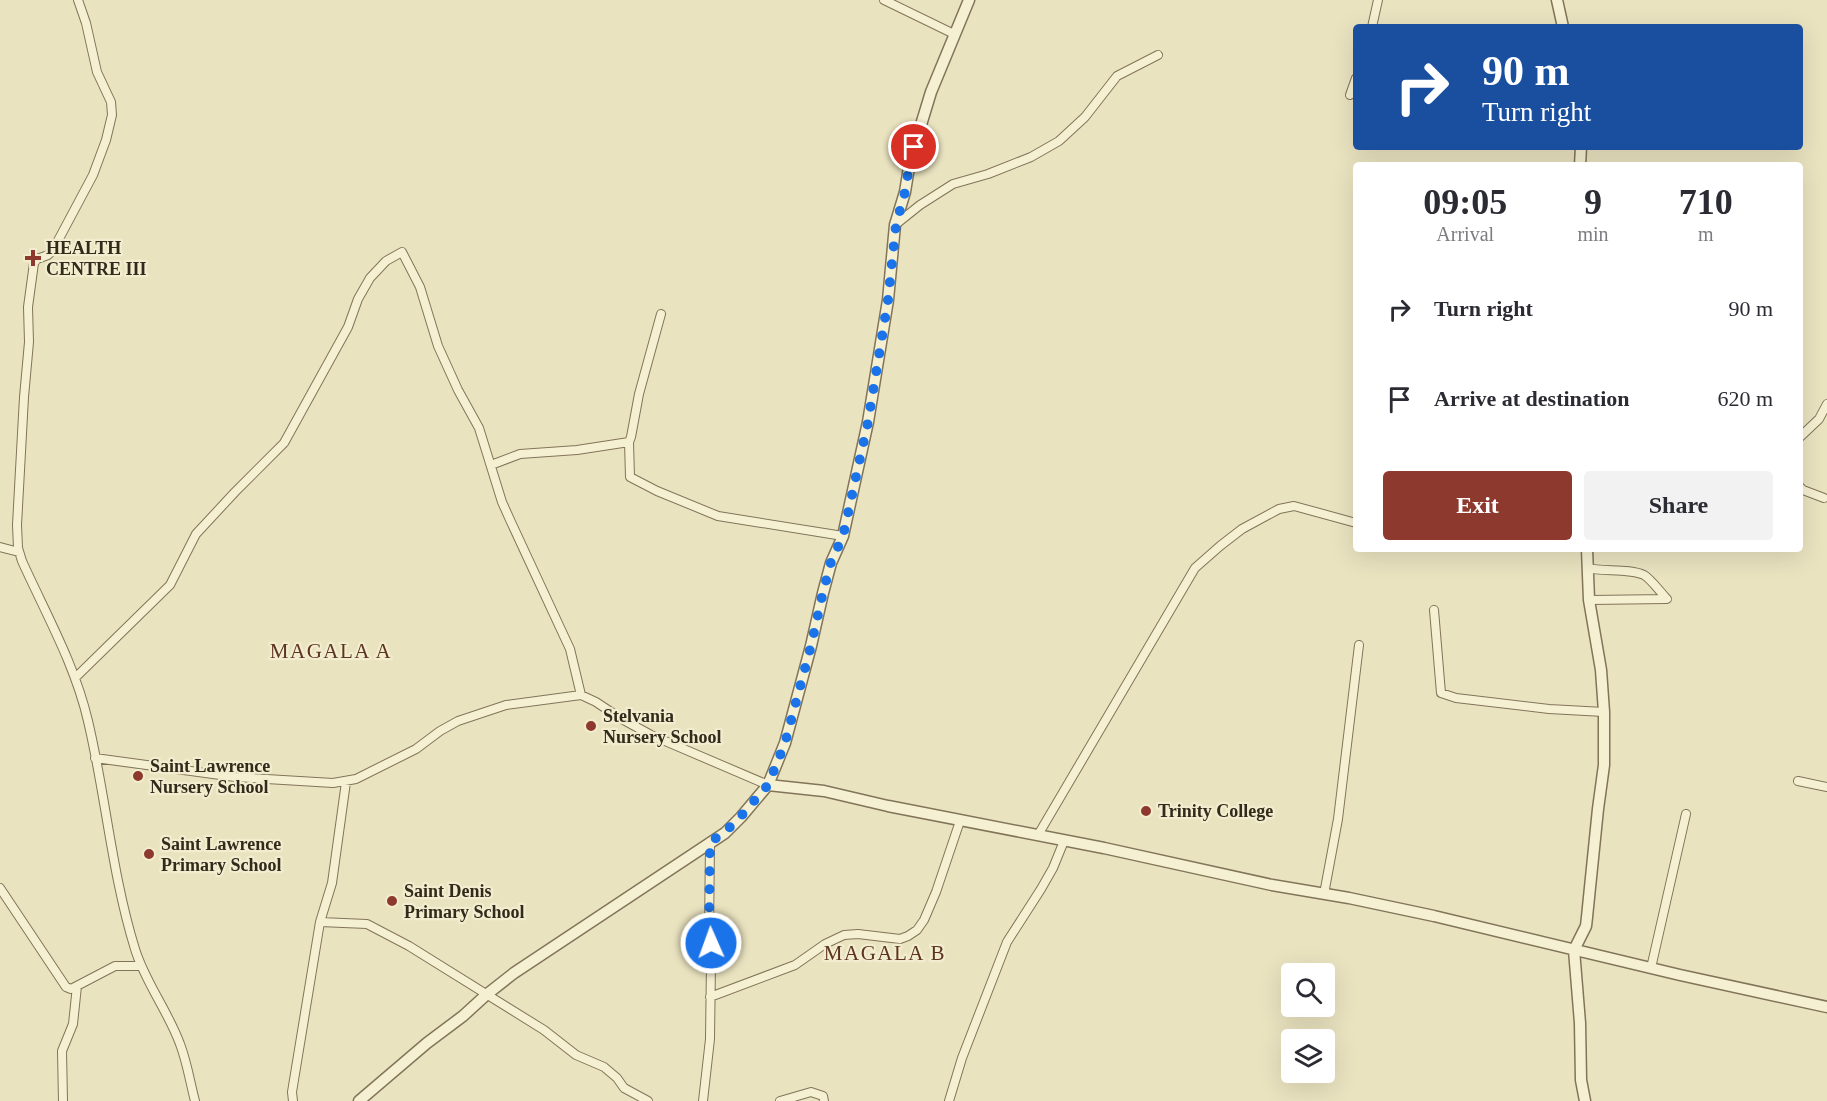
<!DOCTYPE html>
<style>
:root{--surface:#fff;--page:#f2f2f3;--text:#2b2b33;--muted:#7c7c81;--accent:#8d392d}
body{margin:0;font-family:Georgia,serif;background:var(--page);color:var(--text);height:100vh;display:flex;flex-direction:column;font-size:22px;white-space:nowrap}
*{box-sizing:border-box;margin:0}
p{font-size:20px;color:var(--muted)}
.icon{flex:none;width:33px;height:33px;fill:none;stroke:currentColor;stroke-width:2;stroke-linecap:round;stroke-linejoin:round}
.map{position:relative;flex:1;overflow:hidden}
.sheet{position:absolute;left:1353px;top:162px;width:450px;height:390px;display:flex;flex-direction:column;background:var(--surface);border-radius:6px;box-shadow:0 6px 24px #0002}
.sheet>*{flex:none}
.hud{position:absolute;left:1353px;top:24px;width:450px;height:126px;border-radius:6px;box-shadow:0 6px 24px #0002;background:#1a4fa0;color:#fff;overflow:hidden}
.tools{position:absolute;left:1281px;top:963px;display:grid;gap:12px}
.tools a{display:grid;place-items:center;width:54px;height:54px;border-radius:6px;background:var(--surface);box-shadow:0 6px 24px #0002;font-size:30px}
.pin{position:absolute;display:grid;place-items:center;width:51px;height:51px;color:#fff;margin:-26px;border:3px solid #fff;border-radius:50%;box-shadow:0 2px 6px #0007}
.me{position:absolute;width:66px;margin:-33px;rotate:358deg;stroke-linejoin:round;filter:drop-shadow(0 0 4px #0008)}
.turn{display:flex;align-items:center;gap:21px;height:126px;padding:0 30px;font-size:27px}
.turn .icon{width:78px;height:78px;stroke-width:2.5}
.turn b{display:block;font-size:42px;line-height:51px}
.eta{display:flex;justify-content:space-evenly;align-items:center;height:102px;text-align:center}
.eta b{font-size:36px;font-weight:700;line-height:42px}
.cta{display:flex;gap:12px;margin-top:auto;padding:12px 30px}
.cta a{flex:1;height:69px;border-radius:6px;background:var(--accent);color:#fff;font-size:24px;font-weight:700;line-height:69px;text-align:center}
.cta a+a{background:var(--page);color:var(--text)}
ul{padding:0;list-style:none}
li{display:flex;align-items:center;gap:18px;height:90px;padding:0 30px}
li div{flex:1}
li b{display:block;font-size:22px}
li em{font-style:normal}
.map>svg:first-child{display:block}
</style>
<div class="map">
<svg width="1827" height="1101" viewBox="0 0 1827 1101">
<rect width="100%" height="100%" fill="#eae3c0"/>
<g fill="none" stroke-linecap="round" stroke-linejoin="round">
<g stroke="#827459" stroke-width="10">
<path id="minor" d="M78,0L86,23L97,72L111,102L112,115L106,140L93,175L53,250L48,255L37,259L34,263L28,307L29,342L24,397L17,525L18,548L22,561C46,614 75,665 88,721C106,797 112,875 135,949C145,982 168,1011 180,1044C187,1062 190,1082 195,1101
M884,0L954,34
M1372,27L1378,0
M1350,95L1356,78
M895,225L920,205L953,184L988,174L1031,157L1059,141L1085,117L1117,76L1158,55
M661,314L639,394L631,437L629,442L630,477L657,491L718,516L843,536
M1800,437L1819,419L1827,404
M491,465L520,454L577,450L629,442
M1800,487L1803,490L1824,498
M0,547L19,552
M1587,568C1603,572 1629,568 1644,575C1651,579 1661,593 1667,599L1589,600
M1434,610L1441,693L1456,698L1549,709L1604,712
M75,678L170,585L196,534L235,492L284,443L348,327L358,299L370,278L386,261L402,252L420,287L438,346L458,390L479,428L502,502L511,522L570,649L581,695
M95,758L235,777L333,783L356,779L416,749L440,731L458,721L506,705L581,695L596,702L620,718L651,735L768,785
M1798,781L1827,787
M1038,835L1195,568L1220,546L1242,529L1279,509L1294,506L1356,523
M0,888L66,987L71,989L115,966H141
M1324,894L1338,819L1359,645
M320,922L367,924L409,946L544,1030L576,1055L604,1067L617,1078L624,1088L648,1101
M1651,968L1686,814
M710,997L795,965L825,944L844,935L858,934L900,939L908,936L917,930L924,920L936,892L960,821
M63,1101L62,1051L73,1024L77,986
M293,1101L292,1092L320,922L332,883L346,782
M703,1101L710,1039L711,963L709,933L710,842
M780,1101L811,1092L823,1096L824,1101
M949,1101L962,1058L1007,942L1041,889L1053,868L1064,841"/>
</g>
<g stroke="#827459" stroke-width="13">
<path id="tertiary" d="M1557,0L1563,27
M1580,165L1581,147
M768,785L824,791L888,806L1104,848L1272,885L1349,898L1434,916L1680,975L1827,1007
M359,1101L427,1043L463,1016L486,995L514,973L725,833L741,817L768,785L785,743L811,646L823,593L831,563L843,536L868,422L888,300L895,225L905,192L910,161L931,92L969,0
M1585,1101L1581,1080L1580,1023L1574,950L1586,926L1587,917L1598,809L1604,765V712L1601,670L1589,600L1587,549"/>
</g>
<use href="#minor" stroke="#f6f0d2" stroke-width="8"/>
<use href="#tertiary" stroke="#f6f0d2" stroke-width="10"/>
</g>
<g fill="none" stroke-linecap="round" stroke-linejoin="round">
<path stroke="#1a73e8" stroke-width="10" stroke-dasharray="0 18" d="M711,943L709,933L710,842L724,833L741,816L768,785L785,743L811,646L823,592L831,562L843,536L868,422L888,300L896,225L905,192L910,161L914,147"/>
</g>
<g fill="#8d392d" stroke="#f3edcf" stroke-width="2">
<path d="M30 249h6v6h6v6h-6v6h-6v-6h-6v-6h6z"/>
<circle cx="591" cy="726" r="6"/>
<circle cx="138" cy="776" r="6"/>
<circle cx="1146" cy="811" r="6"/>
<circle cx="149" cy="854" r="6"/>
<circle cx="392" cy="901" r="6"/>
</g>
<g text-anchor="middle" stroke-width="4.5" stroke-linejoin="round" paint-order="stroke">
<g font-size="18" font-weight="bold" fill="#332a1c" stroke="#f3edcf" text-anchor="start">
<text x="46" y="254">HEALTH<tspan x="46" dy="21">CENTRE III</tspan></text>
<text x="603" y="722">Stelvania<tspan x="603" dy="21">Nursery School</tspan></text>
<text x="150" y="772">Saint Lawrence<tspan x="150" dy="21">Nursery School</tspan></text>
<text x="1158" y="817">Trinity College</text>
<text x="161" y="850">Saint Lawrence<tspan x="161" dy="21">Primary School</tspan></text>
<text x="404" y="897">Saint Denis<tspan x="404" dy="21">Primary School</tspan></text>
</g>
<g font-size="21" letter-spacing="1.5" fill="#5c341f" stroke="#f3edcf">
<text x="331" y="658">MAGALA A</text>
<text x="885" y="960">MAGALA B</text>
</g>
</g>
</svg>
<div class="tools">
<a><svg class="icon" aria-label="search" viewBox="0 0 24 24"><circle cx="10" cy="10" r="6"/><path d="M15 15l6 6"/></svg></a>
<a><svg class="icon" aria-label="layers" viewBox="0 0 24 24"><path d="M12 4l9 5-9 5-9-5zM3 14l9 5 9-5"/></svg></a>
</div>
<div class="pin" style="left:914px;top:147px;background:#d93025"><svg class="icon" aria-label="arrive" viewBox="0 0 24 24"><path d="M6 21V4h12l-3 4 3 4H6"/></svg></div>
<svg class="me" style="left:711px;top:943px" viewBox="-20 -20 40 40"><circle r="17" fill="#1a73e8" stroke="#fff" stroke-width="3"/><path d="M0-11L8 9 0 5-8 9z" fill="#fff"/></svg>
<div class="hud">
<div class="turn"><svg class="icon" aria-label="right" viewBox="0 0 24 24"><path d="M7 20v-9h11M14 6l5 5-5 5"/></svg><div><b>90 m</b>Turn right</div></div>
</div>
<section class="sheet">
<div class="eta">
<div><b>09:05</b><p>Arrival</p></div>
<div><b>9</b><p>min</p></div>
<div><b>710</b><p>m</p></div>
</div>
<ul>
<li><svg class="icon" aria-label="right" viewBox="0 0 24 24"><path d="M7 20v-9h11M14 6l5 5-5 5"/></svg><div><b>Turn right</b></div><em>90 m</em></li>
<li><svg class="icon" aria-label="arrive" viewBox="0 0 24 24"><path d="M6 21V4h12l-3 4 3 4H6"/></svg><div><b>Arrive at destination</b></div><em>620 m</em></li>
</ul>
<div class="cta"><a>Exit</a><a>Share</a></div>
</section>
</div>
